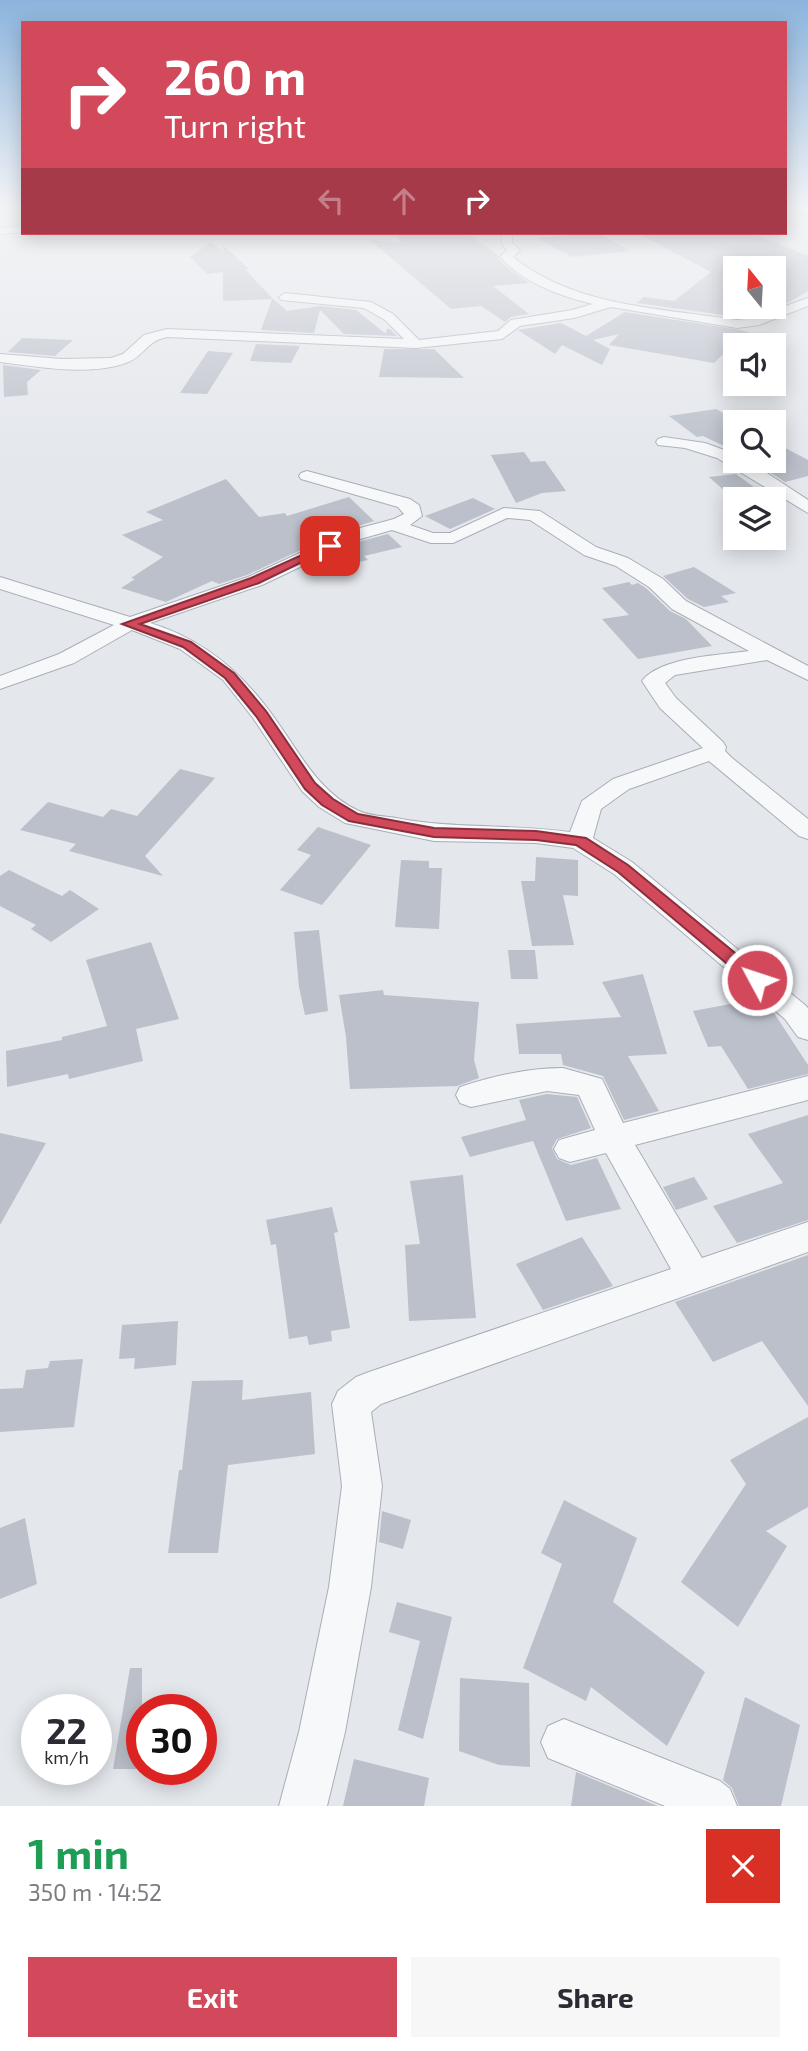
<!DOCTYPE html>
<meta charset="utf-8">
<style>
:root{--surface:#fff;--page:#f7f7f7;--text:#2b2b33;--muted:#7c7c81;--accent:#d1495b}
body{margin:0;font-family:"Exo 2",sans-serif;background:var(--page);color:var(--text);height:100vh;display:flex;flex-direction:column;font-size:26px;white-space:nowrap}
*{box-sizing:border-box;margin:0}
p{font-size:23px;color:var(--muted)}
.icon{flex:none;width:38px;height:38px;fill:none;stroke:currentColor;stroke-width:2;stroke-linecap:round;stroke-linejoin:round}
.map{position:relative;height:1806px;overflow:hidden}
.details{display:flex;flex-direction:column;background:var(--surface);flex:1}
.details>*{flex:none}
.hud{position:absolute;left:21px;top:21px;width:766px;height:214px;border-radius:0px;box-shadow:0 4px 18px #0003;background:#d1495b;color:#fff;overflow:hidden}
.needle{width:46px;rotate:342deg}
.buttons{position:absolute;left:723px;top:256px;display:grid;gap:14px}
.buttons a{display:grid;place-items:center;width:63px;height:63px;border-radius:0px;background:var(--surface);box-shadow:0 4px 18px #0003;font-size:35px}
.speed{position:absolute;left:21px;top:1694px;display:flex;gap:14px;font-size:35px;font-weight:700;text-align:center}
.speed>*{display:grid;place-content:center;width:91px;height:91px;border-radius:50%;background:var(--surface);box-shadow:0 4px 18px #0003;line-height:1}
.speed small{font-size:18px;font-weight:400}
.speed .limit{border:10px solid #d22;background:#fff;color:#111}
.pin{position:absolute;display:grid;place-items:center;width:60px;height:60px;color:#fff;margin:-30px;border-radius:14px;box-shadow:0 4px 10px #0006}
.me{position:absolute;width:77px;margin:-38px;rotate:310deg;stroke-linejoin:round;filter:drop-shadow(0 0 5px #0008)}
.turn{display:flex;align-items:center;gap:24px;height:147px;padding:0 28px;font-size:32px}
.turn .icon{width:91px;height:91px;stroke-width:2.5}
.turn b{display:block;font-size:49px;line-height:60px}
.lanes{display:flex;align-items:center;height:66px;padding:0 28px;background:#0003;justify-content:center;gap:35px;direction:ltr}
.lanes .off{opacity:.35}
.round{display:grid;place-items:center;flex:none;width:74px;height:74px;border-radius:0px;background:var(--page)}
.overview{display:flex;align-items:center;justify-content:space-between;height:119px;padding:0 28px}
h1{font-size:42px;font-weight:700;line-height:52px;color:#1e9e55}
.primary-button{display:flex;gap:14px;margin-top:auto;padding:14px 28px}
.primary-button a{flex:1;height:80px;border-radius:0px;background:var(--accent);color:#fff;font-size:28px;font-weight:700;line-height:80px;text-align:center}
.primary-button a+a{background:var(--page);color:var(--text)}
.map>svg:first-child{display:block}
</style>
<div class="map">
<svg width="808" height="1806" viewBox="0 0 808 1806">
<rect width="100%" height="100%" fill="#e4e7ec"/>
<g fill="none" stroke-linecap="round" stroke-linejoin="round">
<path stroke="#9fb4cc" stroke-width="3.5" d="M794,209L808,217"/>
</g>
<path fill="#bbc0ca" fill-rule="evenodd" d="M396,233H467L498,255V259L508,268L529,283L493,286L529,314L511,317L505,322L481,306L451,309L370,240L401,243Z
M588,233H599L630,251L572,257L537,238Z
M637,233H751L808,256V291L789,302L751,315L737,317L637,303L644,297L674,301L711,272ZM735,268H774V306H735Z
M211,242L223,251V245L249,269H245L273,299L287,311L320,306L356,310L386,334L387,329H390L397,336L344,334L320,310L314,333L261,330L272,299L223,301V272L207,274L190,257Z
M625,312L740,330L750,333L735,345L727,356L722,355L714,363L609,345L619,334L593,340L610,349L602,365L562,345L555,354L518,330L561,323L586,336Z
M22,338L73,340L55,356L8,352Z
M256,344L300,346L291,363L250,361Z
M384,349H434L464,378L379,377Z
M208,351L233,353L207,394L180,393Z
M3,365L41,370L27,382L28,395L4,397Z
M716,409L739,422H735V451L703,436L697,437L669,416Z
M774,442L808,460V476L785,482L752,460H774Z
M524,452L531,462L545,461L566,491L542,493L516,503L491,455Z
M736,474L770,499L735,500L709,477Z
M226,479L259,517L285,513L287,516L349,497L374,521L344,530L247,575L219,584L212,581L166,602L121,588L135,579L131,578L163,557L122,535L163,520L146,512Z
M473,498L495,509L450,529L425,516Z
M388,534L402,547L364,556L368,560L327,569L319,561L358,542Z
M694,567L736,593L721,596L729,602L704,607L688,599L663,576Z
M629,582L632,585L638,583L647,589L670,611L686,619L712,646L638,659L602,619L629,615L602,588Z
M180,769L215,778L145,856L163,876L69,851L76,844L20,830L48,802L103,817L111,809L137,816Z
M318,827L371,845L322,905L280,890L311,855L297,850Z
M536,857L578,860V896L563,895L574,945L532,946L521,881H535Z
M401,860L429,861V868H442L439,929L395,927Z
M9,870L62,896L70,890L99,909L51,942L31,929L36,925L0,906V876Z
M319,930L328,1011L305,1015L299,987L294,932Z
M151,942L179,1019L136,1029L143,1061L69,1079L68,1074L7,1087L6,1051L62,1040V1037L107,1026L86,960Z
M508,950H535L538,979H511Z
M643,974L667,1054L628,1056L659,1111L624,1120L603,1076L563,1065L561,1054H519L516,1024L621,1017L602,982Z
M383,990L384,995L479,1002L474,1060L479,1078L457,1086L350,1089L346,1037L339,995Z
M757,999L774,1013L808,1065V1074L748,1089L721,1046L708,1047L693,1011Z
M547,1094L577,1097L591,1128L557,1139L552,1148L557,1159L571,1165L597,1158L621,1209L566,1221L533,1141L470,1157L461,1137L526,1120L519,1100Z
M808,1115V1220L737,1243L713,1206L783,1183L748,1134Z
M0,1133L46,1143L0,1225Z
M463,1175L476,1318L409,1321L405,1245L420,1244L410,1181Z
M694,1177L708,1199L676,1210L663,1187Z
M332,1207L338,1232L334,1233L350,1328L331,1331L332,1341L309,1345L307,1336L289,1339L276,1244L271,1245L266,1220Z
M582,1237L613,1286L543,1310L516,1264Z
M808,1255V1406L762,1341L713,1362L675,1302Z
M178,1321L176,1365L134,1369L135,1358L119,1359L122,1325Z
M83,1359L74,1427L0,1432V1389L23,1388L26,1370L48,1368L50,1361Z
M243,1380L242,1400L311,1392L315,1454L228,1465L218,1553H168L179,1470H182L192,1381Z
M808,1417V1507L766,1531L787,1546L738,1627L681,1582L746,1484L730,1460Z
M564,1500L637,1538L613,1602L705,1672L667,1746L591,1687L586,1701L523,1668L562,1564L541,1553Z
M382,1511L411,1520L403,1549L379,1542Z
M25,1518L37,1584L0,1599V1528Z
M397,1602L452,1617L423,1739L398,1730L420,1641L389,1632Z
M130,1668H142V1732L136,1769H113Z
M460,1678L529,1683L530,1767L499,1765L459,1751Z
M745,1697L800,1725L781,1806H739L732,1788L723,1780Z
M354,1759L429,1778L424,1806H343Z
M576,1772L658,1806H571Z"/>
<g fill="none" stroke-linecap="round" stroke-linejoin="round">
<g stroke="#a9aeb7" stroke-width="2">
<path id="minor" d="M23,226V232L0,234V228Z
M502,233H512V243L520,250L513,257C575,307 661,308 737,320L752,318L808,298V306L759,325L737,328L611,307L574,318L520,326L502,339L416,348L167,337C146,341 144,357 126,363C89,376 38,367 0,362V354L62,359L111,358L123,354L144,335L167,329L404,339L385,320L364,308L281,300L279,297L285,293L371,302L393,314L419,340L498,331L511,320L572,310L593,304C559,296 524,283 500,257L507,250L502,244Z
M664,437L705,443L735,454V460H747L808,500V513L717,458L685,448L658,445L656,442L658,439Z
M307,471L410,499L419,505L422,516L410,525L433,533H450L504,508L540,511L596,547L628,558L663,579L686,601L808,666V680L767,660L675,675L665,683L676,698L723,742L726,747L725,751L732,758L808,819V839L799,836L709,761L629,789L601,809L593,838L632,862L805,1005L808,1008V1040L798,1037L785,1019L614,874L573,848L536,843L434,841L345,823L319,807L302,791L253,718L223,680L180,649L132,630L74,663L0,689V676L59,654L114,625L0,589V577L130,617L248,577L345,532L394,519L404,514L398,507L301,479L299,476L301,473ZM507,518L530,520L584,555L616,566L649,587L672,609L749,651C721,655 660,657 642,681L660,708L703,748L613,779L582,801L570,832C512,824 453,829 396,818C384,816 370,816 359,811C315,791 296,745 268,709C237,668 200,638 150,623L262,585L357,540L392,530L431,543H453Z
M563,1068L602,1079L623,1123L808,1076V1100L635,1145L702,1258L808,1222V1252L381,1404L371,1412L382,1486L371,1587L345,1732L327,1806H279L299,1732L329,1587L342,1486L332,1404L338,1391L356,1377L369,1372L671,1269L606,1153L570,1162L559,1158L554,1149L559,1140L595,1130L579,1095L547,1091L471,1107L460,1103L456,1095L460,1087C493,1076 528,1068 563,1068Z
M564,1719L720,1781L730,1789L737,1806H665L548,1758L541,1742L548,1726Z"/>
</g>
<use href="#minor" fill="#f7f8fa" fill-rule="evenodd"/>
</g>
<linearGradient id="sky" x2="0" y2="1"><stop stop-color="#8bb4dd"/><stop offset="0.45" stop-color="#f3f4f6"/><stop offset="1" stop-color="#f3f4f6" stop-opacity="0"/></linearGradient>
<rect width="808" height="462" fill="url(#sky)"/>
<path fill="#d1495b" stroke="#882f3b" stroke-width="2" d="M326,544L335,546L259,583L140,624L191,642L234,673L266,711L315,783L333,799L358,814L434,828L536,831L586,838L628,865L763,976L765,980L763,984H751L618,872L576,845L536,840L434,837L349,821L322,805L305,789L256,716L225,678L183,647L122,624L251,578Z"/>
</svg>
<div class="buttons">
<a><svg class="needle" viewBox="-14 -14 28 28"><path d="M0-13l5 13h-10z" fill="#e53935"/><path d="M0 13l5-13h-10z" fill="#7c7c81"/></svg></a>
<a><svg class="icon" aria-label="sound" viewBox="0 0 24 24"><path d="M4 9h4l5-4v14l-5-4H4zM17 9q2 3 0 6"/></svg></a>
<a><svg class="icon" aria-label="search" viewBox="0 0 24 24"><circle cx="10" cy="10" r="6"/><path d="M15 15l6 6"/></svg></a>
<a><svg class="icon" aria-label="layers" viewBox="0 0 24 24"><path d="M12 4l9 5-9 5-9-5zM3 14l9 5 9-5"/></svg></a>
</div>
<div class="speed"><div>22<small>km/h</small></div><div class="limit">30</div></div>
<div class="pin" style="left:330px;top:546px;background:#d93025"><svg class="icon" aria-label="arrive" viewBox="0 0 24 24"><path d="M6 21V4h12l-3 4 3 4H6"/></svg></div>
<svg class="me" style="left:757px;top:980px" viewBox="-20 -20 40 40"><circle r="17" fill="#d1495b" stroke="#fff" stroke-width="3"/><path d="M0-11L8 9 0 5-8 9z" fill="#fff"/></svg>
<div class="hud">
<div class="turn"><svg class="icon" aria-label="right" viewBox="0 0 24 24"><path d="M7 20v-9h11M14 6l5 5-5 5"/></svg><div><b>260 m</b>Turn right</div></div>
<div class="lanes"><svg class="icon off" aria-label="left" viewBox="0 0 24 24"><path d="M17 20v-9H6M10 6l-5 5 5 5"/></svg><svg class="icon off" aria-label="ahead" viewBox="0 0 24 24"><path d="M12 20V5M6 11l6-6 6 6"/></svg><svg class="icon" aria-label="right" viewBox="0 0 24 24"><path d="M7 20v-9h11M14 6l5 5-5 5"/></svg></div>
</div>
</div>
<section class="details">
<div class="overview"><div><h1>1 min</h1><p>350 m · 14:52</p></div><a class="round" style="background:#d93025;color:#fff"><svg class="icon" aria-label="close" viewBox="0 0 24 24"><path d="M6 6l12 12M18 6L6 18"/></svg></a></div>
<div class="primary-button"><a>Exit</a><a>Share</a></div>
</section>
